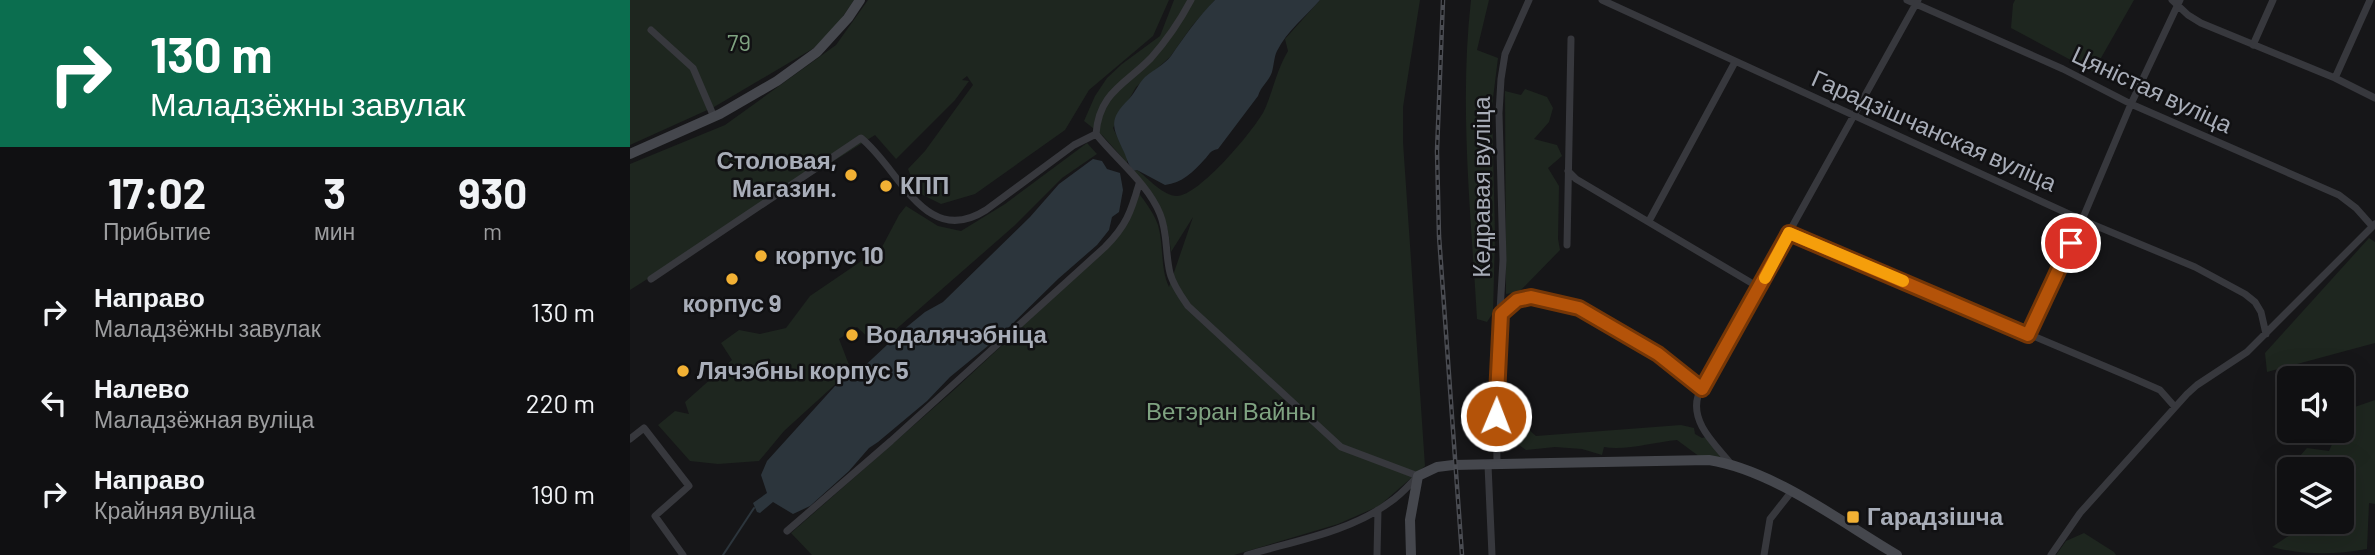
<!DOCTYPE html>
<html lang="ru">
<meta charset="utf-8">
<style>
:root{--surface:#101012;--page:#1e1e20;--text:#f1f3f6;--muted:#9c9d9f;--line:#303032}
body{margin:0;font-family:Barlow,sans-serif;background:var(--page);color:var(--text);height:100vh;display:flex;flex-direction:column;font-size:26px;white-space:nowrap}
*{box-sizing:border-box;margin:0}
p{font-size:23px;color:var(--muted)}
.icon{flex:none;width:38px;height:38px;fill:none;stroke:currentColor;stroke-width:2;stroke-linecap:round;stroke-linejoin:round}
.map{position:relative;flex:1;overflow:hidden}
.details{display:flex;flex-direction:column;background:var(--surface);width:630px}
.details>*{flex:none}
.top-card{background:#0b6e4f;color:#fff;overflow:hidden}
.controls{position:absolute;left:1647px;top:366px;display:grid;gap:14px}
.controls a{display:grid;place-items:center;width:77px;height:77px;border-radius:10px;background:var(--surface);box-shadow:0 7px 28px #0002,0 0 0 2px var(--line);font-size:35px}
.pin{position:absolute;display:grid;place-items:center;width:60px;height:60px;color:#fff;margin:-30px;border:4px solid #fff;border-radius:50%;box-shadow:0 2px 7px #0007}
.me{position:absolute;width:77px;margin:-38px;rotate:1deg;stroke-linejoin:round;filter:drop-shadow(0 0 5px #0008)}
.turn{display:flex;align-items:center;gap:24px;height:147px;padding:0 35px;font-size:32px}
.turn .icon{width:91px;height:91px;stroke-width:2.5}
.turn b{display:block;font-size:49px;line-height:60px}
.eta{display:flex;justify-content:space-evenly;align-items:center;height:119px;text-align:center}
.eta b{font-size:42px;font-weight:700;line-height:49px}
ul{padding:0;list-style:none}
li{display:flex;align-items:center;gap:21px;height:91px;padding:0 35px}
li div{flex:1}
li b{display:block;font-size:26px}
li em{font-style:normal}
main{display:flex;flex:1;min-height:0}
.map>svg:first-child{display:block}
</style>
<main>
<section class="details">
<div class="top-card">
<div class="turn"><svg class="icon" aria-label="right" viewBox="0 0 24 24"><path d="M7 20v-9h11M14 6l5 5-5 5"/></svg><div><b>130 m</b>Маладзёжны завулак</div></div>
</div>
<div class="eta">
<div><b>17:02</b><p>Прибытие</p></div>
<div><b>3</b><p>мин</p></div>
<div><b>930</b><p>m</p></div>
</div>
<ul>
<li><svg class="icon" aria-label="right" viewBox="0 0 24 24"><path d="M7 20v-9h11M14 6l5 5-5 5"/></svg><div><b>Направо</b><p>Маладзёжны завулак</p></div><em>130 m</em></li>
<li><svg class="icon" aria-label="left" viewBox="0 0 24 24"><path d="M17 20v-9H6M10 6l-5 5 5 5"/></svg><div><b>Налево</b><p>Маладзёжная вуліца</p></div><em>220 m</em></li>
<li><svg class="icon" aria-label="right" viewBox="0 0 24 24"><path d="M7 20v-9h11M14 6l5 5-5 5"/></svg><div><b>Направо</b><p>Крайняя вуліца</p></div><em>190 m</em></li>
</ul>
</section>
<div class="map">
<svg width="1745" height="555" viewBox="0 0 1745 555">
<rect width="100%" height="100%" fill="#161618"/>
<path fill="#1e261f" d="M0,0H224L207,25L184,48L84,107L0,145Z
M238,0H539L523,36L459,90L435,130L345,194L311,204L287,192L278,169L295,151L343,85L337,76L332,80L339,81L325,100L266,159L245,135L0,290V164L95,125L206,45Z
M544,0H585L562,26L540,57L506,87L483,128L497,157V163L473,136L454,121L465,96L477,78L492,64L530,36Z
M690,0H790L773,107V142L795,466L749,506L708,524L604,555H182L161,533L324,390L484,241L502,199L504,187C513,199 523,211 528,225C534,246 530,268 539,287L563,217L541,252C537,211 528,203 503,171L507,170C518,178 533,196 547,196C569,196 624,130 634,111C643,91 647,69 658,51L655,39Z
M841,0H859L847,50L868,58L862,106L865,236L863,313L857,322L847,319C841,214 829,105 841,0Z
M1385,0H1504L1463,72L1381,28L1383,4Z
M895,89L917,97L923,108L919,122L904,139L927,145L932,156L918,168L929,186L928,239L930,250L889,292L876,294L875,91L891,95Z
M457,143L467,154L432,178L384,226L247,346L227,327L209,339L221,370L154,431L129,461L88,464L60,461L28,425L45,411L59,414L55,402L102,360L91,343L109,330L130,334L156,328L180,296L252,247L269,215L276,206L308,226L331,231L375,204Z
M1739,238L1745,242V343L1637,372L1635,353Z
M1745,400V504L1739,503L1737,549C1705,555 1673,555 1642,547L1675,525L1674,522H1712V469H1659V492L1651,477L1677,448L1699,451L1708,431L1712,430V421L1716,410Z
M1051,425L1064,428L1065,434L1072,438L1076,437L1092,458L1070,457L1047,440C1025,442 995,451 974,447L972,455L952,449L925,447L896,450L889,445L877,448L872,444L873,432L898,429L906,436Z
M1454,533L1484,552L1486,555H1426L1436,541Z"/>
<path fill="#2c353c" d="M585,0H690C676,16 657,31 647,51C644,57 644,65 642,72C639,81 631,86 628,96L588,149C579,151 580,154 574,160C563,172 552,183 535,185L507,170L503,171C498,164 497,159 494,152C482,126 478,120 499,99C505,93 508,84 515,77C523,70 534,65 541,56C554,37 568,17 585,0Z
M463,159L472,161L477,169L490,173L493,190L489,212L482,217L479,230L467,245L428,279L370,336L320,377L297,401L248,442L239,448L219,471L180,506L163,514L143,502L130,513L127,512L123,503L137,493L131,475L137,461L205,386L227,373L273,330L295,312L313,302L400,217L429,184Z"/>
<g fill="none" stroke-linecap="round" stroke-linejoin="round">
<path stroke="#2c353c" stroke-width="2" d="M93,555L124,508"/>
<path stroke="#37383d" stroke-width="7" d="M972,0L1452,220L1565,267L1615,294L1625,302L1631,312L1636,334
M1277,0L1433,69L1501,104L1709,195L1726,208L1742,226
M1542,0L1558,15L1571,23L1705,78L1745,98
M21,30L63,68L84,117
M1623,45L1643,0
M1705,78L1740,0
M466,134C469,92 496,84 521,58C537,40 550,21 561,0
M938,171L946,179L1130,288
M1019,221L1105,62
M1159,233L1505,379L1530,390L1545,407
M937,245L941,39
M21,279L231,138C270,169 295,249 356,210L444,145L466,134C487,160 518,184 530,214C538,233 535,253 540,273C543,285 551,296 558,306L711,447L788,476C779,485 771,495 760,502C720,532 664,541 617,555
M871,314L887,300L901,297L949,308L1028,354L1072,389
M1398,335L1452,220L1501,104L1550,0
M0,439L14,428L59,486L25,516L53,555
M867,464L866,379L873,260L869,113L871,79L875,54L899,0
M1101,464C1086,445 1060,423 1068,396L1288,0
M858,465L862,555
M157,531L261,441L475,247C496,226 501,212 509,184
M747,555L748,510
M1134,555L1140,519L1162,491
M1421,555L1450,513L1557,394L1567,385L1617,352L1745,224"/>
<path stroke="#45474d" stroke-width="10" d="M0,154L90,114L147,81L187,52L218,18L230,0
M781,555L780,520L788,476L807,467L823,465L1079,460C1143,470 1211,522 1267,555"/>
<g stroke="#4a4c52" stroke-width="4.5">
<path id="rail" d="M813,0L807,151L809,236L832,555"/>
</g>
<use href="#rail" stroke="#111113" stroke-width="2" stroke-dasharray="5" stroke-linecap="butt"/>
</g>
<g fill="none" stroke-linecap="round" stroke-linejoin="round">
<g stroke="#753606" stroke-width="18">
<path id="route" d="M866,416L871,314L887,300L901,297L949,308L1028,354L1072,389L1159,233L1398,335L1441,243"/>
</g>
<use href="#route" stroke="#b45309" stroke-width="12"/>
<path stroke="#f59e0b" stroke-width="12" d="M1135,278L1159,233L1273,281"/>
</g>
<g fill="#f2b134" stroke="#111113" stroke-width="2.5">
<circle cx="221" cy="175" r="7"/>
<circle cx="256" cy="186" r="7"/>
<circle cx="131" cy="256" r="7"/>
<circle cx="102" cy="279" r="7"/>
<circle cx="222" cy="335" r="7"/>
<circle cx="53" cy="371" r="7"/>
<rect x="1216" y="510" width="14" height="14" rx="3.5"/>
</g>
<g text-anchor="middle" stroke-width="5" stroke-linejoin="round" paint-order="stroke">
<g font-size="24" fill="#7fa381" stroke="#111113">
<text x="109" y="51">79</text>
<text x="601" y="420">Ветэран Вайны</text>
</g>
<g font-size="24" fill="#a8adb8" stroke="#111113">
<text transform="translate(1522 90) rotate(25)" y="8">Цяністая вуліца</text>
<text transform="translate(1304 131) rotate(24)" y="8">Гарадзішчанская вуліца</text>
<text transform="translate(852 187) rotate(-90)" y="8">Кедравая вуліца</text>
</g>
<g font-size="24" font-weight="bold" fill="#a8adb8" stroke="#111113" text-anchor="start">
<text x="207" y="169" text-anchor="end">Столовая,<tspan x="207" dy="28">Магазин.</tspan></text>
<text x="270" y="194">КПП</text>
<text x="145" y="264">корпус 10</text>
<text x="102" y="312" text-anchor="middle">корпус 9</text>
<text x="236" y="343">Водалячэбніца</text>
<text x="67" y="379">Лячэбны корпус 5</text>
<text x="1237" y="525">Гарадзішча</text>
</g>
</g>
</svg>
<div class="controls">
<a><svg class="icon" aria-label="sound" viewBox="0 0 24 24"><path d="M4 9h4l5-4v14l-5-4H4zM17 9q2 3 0 6"/></svg></a>
<a><svg class="icon" aria-label="layers" viewBox="0 0 24 24"><path d="M12 4l9 5-9 5-9-5zM3 14l9 5 9-5"/></svg></a>
</div>
<div class="pin" style="left:1441px;top:243px;background:#d93025"><svg class="icon" aria-label="arrive" viewBox="0 0 24 24"><path d="M6 21V4h12l-3 4 3 4H6"/></svg></div>
<svg class="me" style="left:866px;top:416px" viewBox="-20 -20 40 40"><circle r="17" fill="#b45309" stroke="#fff" stroke-width="3"/><path d="M0-11L8 9 0 5-8 9z" fill="#fff"/></svg>
</div>
</main>
